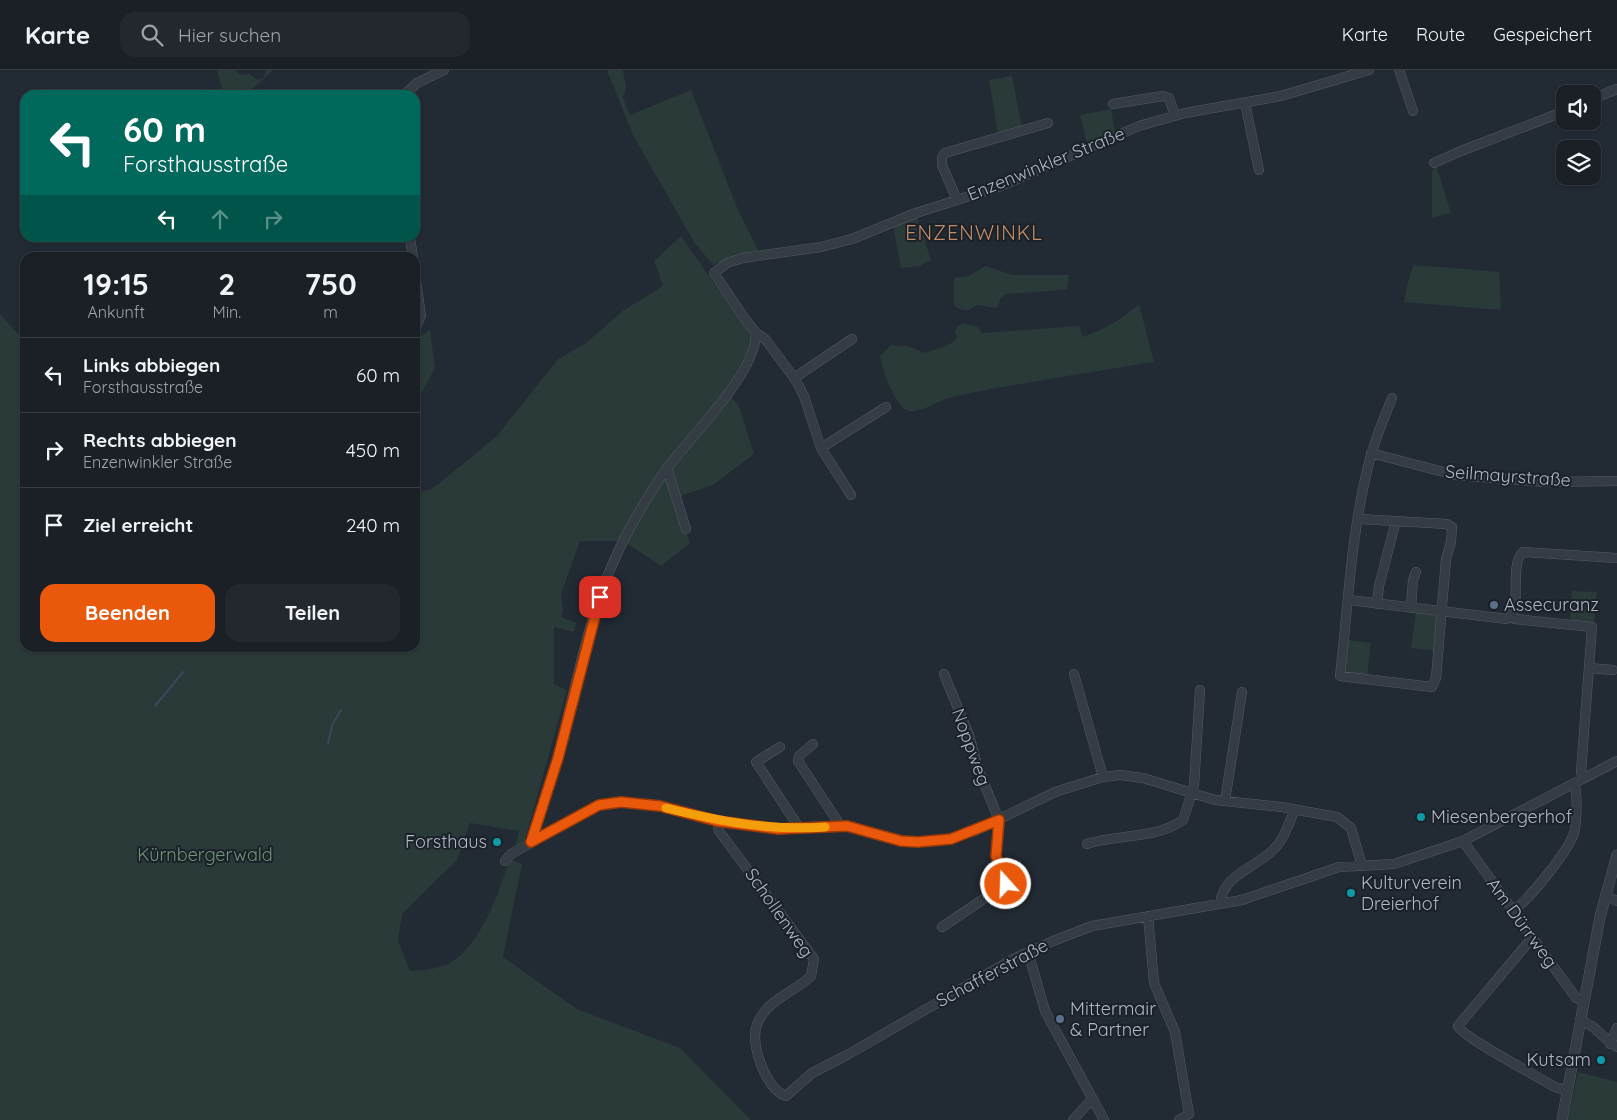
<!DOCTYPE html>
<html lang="de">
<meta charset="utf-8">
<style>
:root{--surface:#1a2026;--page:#23282e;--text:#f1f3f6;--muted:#9fa3a7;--line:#383e43;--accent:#ea580c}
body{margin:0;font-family:Quicksand,sans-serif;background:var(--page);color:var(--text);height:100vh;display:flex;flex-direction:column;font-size:19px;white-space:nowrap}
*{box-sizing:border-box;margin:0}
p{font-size:16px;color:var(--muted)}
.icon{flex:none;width:28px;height:28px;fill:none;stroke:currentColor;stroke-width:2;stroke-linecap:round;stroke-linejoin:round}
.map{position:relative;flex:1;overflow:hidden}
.drawer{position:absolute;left:20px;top:182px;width:400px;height:400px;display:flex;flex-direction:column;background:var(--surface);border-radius:15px;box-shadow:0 1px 4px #0004,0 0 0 1px var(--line)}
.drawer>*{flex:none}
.guide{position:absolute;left:20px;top:20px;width:400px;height:152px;border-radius:15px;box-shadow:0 1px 4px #0004,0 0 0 1px var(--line);background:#00695c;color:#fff;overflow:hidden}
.fabs{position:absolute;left:1556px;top:15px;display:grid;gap:10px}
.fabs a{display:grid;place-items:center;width:45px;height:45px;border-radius:10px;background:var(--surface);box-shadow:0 1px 4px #0004,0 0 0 1px var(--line);font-size:25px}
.pin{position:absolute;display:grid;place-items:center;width:42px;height:42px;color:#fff;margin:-21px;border-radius:10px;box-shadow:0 2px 8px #0006}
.me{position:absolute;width:55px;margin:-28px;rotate:340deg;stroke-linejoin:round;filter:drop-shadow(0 0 4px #0008)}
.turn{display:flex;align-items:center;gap:18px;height:105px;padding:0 20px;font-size:22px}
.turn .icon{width:65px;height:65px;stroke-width:2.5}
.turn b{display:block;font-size:35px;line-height:42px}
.lanes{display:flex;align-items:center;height:48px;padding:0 20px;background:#0003;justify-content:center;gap:25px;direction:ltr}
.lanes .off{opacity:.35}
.eta{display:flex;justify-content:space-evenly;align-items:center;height:85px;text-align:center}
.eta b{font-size:30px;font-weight:700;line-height:35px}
.action{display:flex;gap:10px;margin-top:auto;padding:10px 20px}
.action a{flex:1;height:58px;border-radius:15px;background:var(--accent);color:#fff;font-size:20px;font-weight:700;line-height:58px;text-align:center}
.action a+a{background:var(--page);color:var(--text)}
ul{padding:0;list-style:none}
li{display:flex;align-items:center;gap:15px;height:75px;padding:0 20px;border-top:1px solid var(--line)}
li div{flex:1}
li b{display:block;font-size:19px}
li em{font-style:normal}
header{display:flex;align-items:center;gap:30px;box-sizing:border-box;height:70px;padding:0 25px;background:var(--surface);border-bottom:1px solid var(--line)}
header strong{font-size:24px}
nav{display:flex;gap:28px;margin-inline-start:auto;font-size:18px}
.search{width:350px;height:45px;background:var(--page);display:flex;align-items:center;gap:12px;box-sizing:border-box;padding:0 18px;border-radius:15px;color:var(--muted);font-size:19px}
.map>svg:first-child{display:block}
</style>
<header>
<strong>Karte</strong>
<div class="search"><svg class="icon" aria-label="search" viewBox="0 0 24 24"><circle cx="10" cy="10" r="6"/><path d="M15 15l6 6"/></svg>Hier suchen</div>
<nav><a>Karte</a><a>Route</a><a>Gespeichert</a></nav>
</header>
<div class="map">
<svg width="1617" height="1050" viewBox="0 0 1617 1050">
<rect width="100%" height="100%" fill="#222a33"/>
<path fill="#2a3a39" d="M217,0H235L241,5L249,4L258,10L264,7L266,0H273L246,25H224Z
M607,0H623L626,18L623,27L630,45L691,20L738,140L759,182L724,190L713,195L694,172L633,65Z
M1012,6L1022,58L998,65L989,10Z
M1111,39L1115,63L1088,76L1080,45Z
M1436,95L1451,143L1432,148V101Z
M917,146L931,190L920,196L901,198L893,156Z
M681,166L754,270L725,322L664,395L620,471H580L561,524L563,540L561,547L576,553L574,562L554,557V614L567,620L525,770L515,777L519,761L470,753L457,790L402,844L398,871L410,901C422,900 437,899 448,894C480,878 499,822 510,789L522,794L503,887L577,939L680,978L751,1050H0V244L25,272V578H415V423L432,419L497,366L558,289L586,273L624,240L663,216L654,191Z
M1414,195L1499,202L1501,240L1404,232L1408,211Z
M986,196L1012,205H1069L1067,219L1062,220L1005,224L1001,228L997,238L977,235C969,242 963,241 954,236V208L968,206Z
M1139,234L1154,292C1087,303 1019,313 952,327C939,330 922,343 909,341C895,338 882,299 880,286L891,275L908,276L925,283L950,274L957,268L955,262L957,257L963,253L978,257L982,263L1079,256L1083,267C1105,259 1122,249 1139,234Z
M430,260L435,298L415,335V270Z
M730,325L739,336L754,384L713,415L678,427L669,399Z
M666,405L690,473L661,496L625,472Z
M1572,521L1597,522L1594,553L1570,551Z
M1416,542L1433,544L1438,548L1435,581L1411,578Z
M1348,570L1371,573L1367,607L1346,603Z
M1578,1002L1617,1012V1050H1568Z"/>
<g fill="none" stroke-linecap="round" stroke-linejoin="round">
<path stroke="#39485a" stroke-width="2" d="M155,636L183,602
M328,674L332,655L341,640"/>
<g stroke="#525a62" stroke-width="10">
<path id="minor" d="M1399,0L1413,41
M404,25L417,13L444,0
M1592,29L1617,19
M1245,33L1259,100
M1113,34L1163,26L1169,28L1175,46
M1434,93L1461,81L1565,41
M957,130L942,95V87L945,83L1048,53
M410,168L413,188
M415,204L421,246L415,259
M794,308L852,269
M886,337L821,378L804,326L795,309L765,269L756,263L745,249L714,203L727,193L743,188L821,177L852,169L916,143L1001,116L1139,56L1185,43L1281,26L1369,0
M821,378L851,425
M1371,383L1455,405L1546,412L1617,411
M667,398L686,459
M1359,449L1447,454L1452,457L1451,472L1446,489L1436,608L1432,617L1340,606C1348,537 1351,464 1368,397C1373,373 1383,351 1392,328
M1349,530L1507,549C1524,542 1508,495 1523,482L1617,488
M1377,534L1379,516L1396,451
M1411,538L1413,510L1416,502
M1511,546L1515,549L1592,557L1581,702L1583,709
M1589,598L1613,600
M1074,604L1103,707
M813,674L799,686L798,691L840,755
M780,677L756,692L800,759
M1225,731L1242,622
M717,751L719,761L814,889L811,906C803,914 793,919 783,926C753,945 749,965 762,997C767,1009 774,1022 786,1026L812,1003L849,984L1011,890L1053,871L1092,856L1242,830L1339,797L1394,794L1463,771L1617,691
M1463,771L1576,928L1584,932
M531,772C540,744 551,715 558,686C578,609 591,528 630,458C641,438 654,416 668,397C692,365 756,303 756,263
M1087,774C1117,764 1157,769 1183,750L1194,716L1200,620
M505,791L511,784L599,735L621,732L660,736L717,751L778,759L840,755L909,772L940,771L975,761L1055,722L1103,707L1120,705L1143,708L1215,730L1281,737L1337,747L1351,758L1362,796
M1605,826L1617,831
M1220,834C1223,804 1254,799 1273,780C1284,770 1289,753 1295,739
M1513,841C1531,827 1564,786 1573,766C1577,758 1578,721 1574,713
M1148,846L1154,913L1175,962L1189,1044L1179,1050
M942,857L1006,814L996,786L999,750L979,701L969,665L944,604
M1532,868L1458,956C1462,967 1539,1007 1555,1017L1568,1021
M1028,882L1045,941L1104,1050
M1580,951C1596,954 1603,970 1617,977
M1610,974L1617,958
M1073,1050L1091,1030"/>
</g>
<g stroke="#525a62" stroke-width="11">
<path id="tertiary" d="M1562,1050L1600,847L1617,785"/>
</g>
<use href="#minor" stroke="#353c44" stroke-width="9"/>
<use href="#tertiary" stroke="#353c44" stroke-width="10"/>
</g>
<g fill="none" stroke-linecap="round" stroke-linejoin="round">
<g stroke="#983908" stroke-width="12">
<path id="route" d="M600,527L558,688L531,772L599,735L621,732L660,736L717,751L778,759L847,756L901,771L918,772L951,769L999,750L996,786L1006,814"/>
</g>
<use href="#route" stroke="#ea580c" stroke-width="9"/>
<path stroke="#f59e0b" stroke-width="9" d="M666,738C719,751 770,761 825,757"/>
</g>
<g fill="#5c6f8a" stroke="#1b2128" stroke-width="2">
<circle cx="1494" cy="535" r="5"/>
<circle cx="1060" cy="949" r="5"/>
</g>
<g fill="#0f9aa8" stroke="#1b2128" stroke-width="2">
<circle cx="1421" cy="747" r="5"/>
<circle cx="497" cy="772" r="5"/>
<circle cx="1351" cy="823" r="5"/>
<circle cx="1601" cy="990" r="5"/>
</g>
<g text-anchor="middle" stroke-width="4" stroke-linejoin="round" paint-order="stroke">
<g font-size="18" fill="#afb7c1" stroke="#1b2128">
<text transform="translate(1046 94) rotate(-22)" y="6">Enzenwinkler Straße</text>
<text transform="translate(1508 406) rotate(4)" y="6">Seilmayrstraße</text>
<text transform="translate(971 677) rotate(70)" y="6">Noppweg</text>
<text transform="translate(779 843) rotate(55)" y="6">Schollenweg</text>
<text transform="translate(1522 853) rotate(54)" y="6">Am Dürrweg</text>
<text transform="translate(992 903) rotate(-28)" y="6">Schafferstraße</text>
</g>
<g font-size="18" fill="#afb7c1" stroke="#1b2128" text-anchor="start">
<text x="1504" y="541">Assecuranz</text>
<text x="1431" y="753">Miesenbergerhof</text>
<text x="487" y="778" text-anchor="end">Forsthaus</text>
<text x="1361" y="819">Kulturverein<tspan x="1361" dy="21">Dreierhof</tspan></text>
<text x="1070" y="945">Mittermair<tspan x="1070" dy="21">&amp; Partner</tspan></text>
<text x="1591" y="996" text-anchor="end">Kutsam</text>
</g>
<g font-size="18" fill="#719479" stroke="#1b2128">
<text x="205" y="791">Kürnbergerwald</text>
</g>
<g font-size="20" letter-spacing="1" fill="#c38d68" stroke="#1b2128">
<text x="974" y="170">ENZENWINKL</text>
</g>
</g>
</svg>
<div class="fabs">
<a><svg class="icon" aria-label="sound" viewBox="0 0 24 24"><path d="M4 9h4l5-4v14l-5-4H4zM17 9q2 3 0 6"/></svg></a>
<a><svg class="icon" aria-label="layers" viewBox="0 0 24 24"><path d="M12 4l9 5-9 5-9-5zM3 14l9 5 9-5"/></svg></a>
</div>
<div class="pin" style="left:600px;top:527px;background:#d93025"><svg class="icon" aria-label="arrive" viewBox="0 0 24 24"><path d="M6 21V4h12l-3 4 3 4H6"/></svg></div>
<svg class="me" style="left:1006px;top:814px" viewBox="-20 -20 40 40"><circle r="17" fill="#ea580c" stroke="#fff" stroke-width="3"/><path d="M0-11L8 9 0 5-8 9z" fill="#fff"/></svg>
<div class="guide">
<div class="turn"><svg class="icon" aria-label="left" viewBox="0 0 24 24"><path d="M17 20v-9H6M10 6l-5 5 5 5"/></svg><div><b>60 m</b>Forsthausstraße</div></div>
<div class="lanes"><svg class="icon" aria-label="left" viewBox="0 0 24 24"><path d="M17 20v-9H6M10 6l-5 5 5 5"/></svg><svg class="icon off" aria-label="ahead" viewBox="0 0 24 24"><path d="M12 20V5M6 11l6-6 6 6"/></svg><svg class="icon off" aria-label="right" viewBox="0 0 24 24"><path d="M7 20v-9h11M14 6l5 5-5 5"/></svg></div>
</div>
<section class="drawer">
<div class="eta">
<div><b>19:15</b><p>Ankunft</p></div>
<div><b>2</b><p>Min.</p></div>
<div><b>750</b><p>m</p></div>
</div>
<ul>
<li><svg class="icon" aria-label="left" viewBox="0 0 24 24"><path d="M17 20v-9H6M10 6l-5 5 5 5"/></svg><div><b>Links abbiegen</b><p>Forsthausstraße</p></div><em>60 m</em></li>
<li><svg class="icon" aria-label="right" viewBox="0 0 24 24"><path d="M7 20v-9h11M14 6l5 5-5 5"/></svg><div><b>Rechts abbiegen</b><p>Enzenwinkler Straße</p></div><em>450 m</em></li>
<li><svg class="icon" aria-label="arrive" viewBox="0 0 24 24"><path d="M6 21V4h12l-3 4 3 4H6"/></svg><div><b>Ziel erreicht</b></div><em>240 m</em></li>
</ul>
<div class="action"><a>Beenden</a><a>Teilen</a></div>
</section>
</div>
